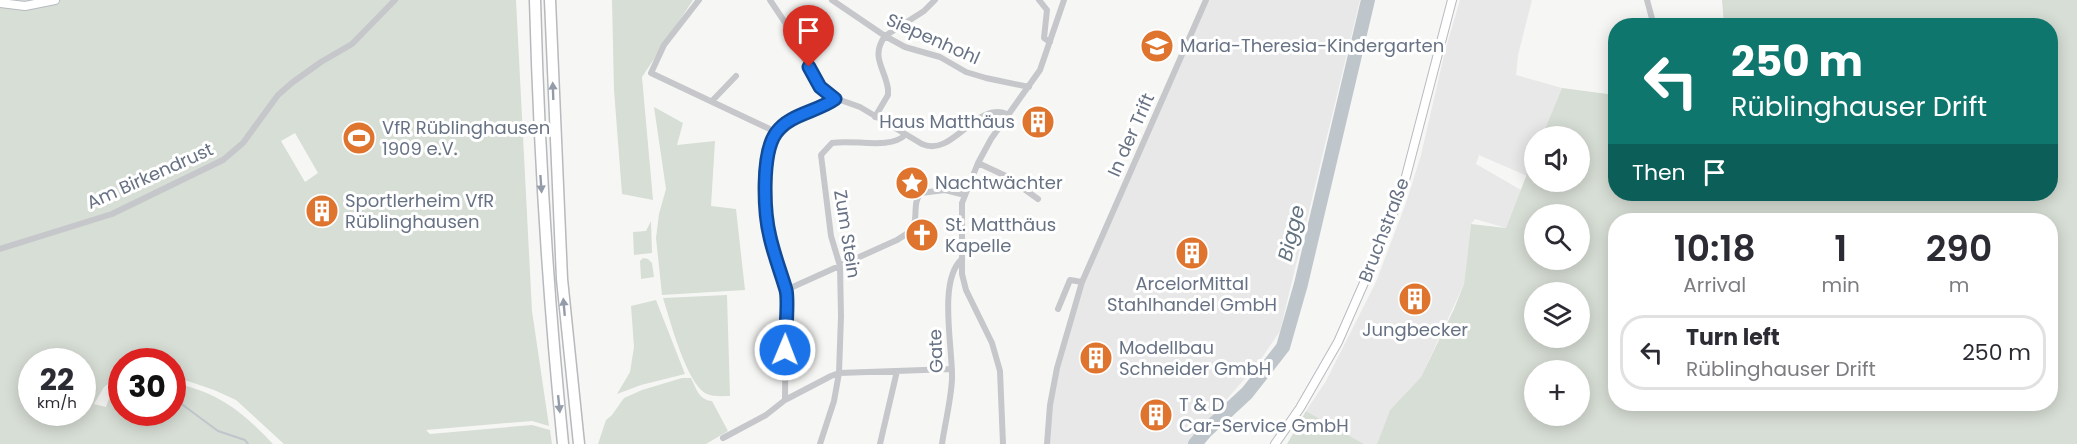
<!DOCTYPE html>
<meta charset="utf-8">
<style>
:root{--surface:#fff;--page:#f2f2f3;--text:#2b2b33;--muted:#7c7c81;--line:#e1e1e2}
body{margin:0;font-family:Poppins,sans-serif;background:var(--page);color:var(--text);height:100vh;display:flex;flex-direction:column;font-size:22px;white-space:nowrap}
*{box-sizing:border-box;margin:0}
p{font-size:20px;color:var(--muted)}
.icon{flex:none;width:33px;height:33px;fill:none;stroke:currentColor;stroke-width:2;stroke-linecap:round;stroke-linejoin:round}
.map{position:relative;flex:1;overflow:hidden}
.side{position:absolute;left:1608px;top:213px;width:450px;height:198px;display:flex;flex-direction:column;background:var(--surface);border-radius:24px;box-shadow:0 3px 15px #0003}
.side>*{flex:none}
.guide{position:absolute;left:1608px;top:18px;width:450px;height:183px;border-radius:24px;box-shadow:0 3px 15px #0003;background:#0f766e;color:#fff;overflow:hidden}
.buttons{position:absolute;left:1524px;top:126px;display:grid;gap:12px}
.buttons a{display:grid;place-items:center;width:66px;height:66px;border-radius:50%;background:var(--surface);box-shadow:0 3px 15px #0003;font-size:30px}
.speed{position:absolute;left:18px;top:348px;display:flex;gap:12px;font-size:30px;font-weight:700;text-align:center}
.speed>*{display:grid;place-content:center;width:78px;height:78px;border-radius:50%;background:var(--surface);box-shadow:0 3px 15px #0003;line-height:1}
.speed small{font-size:15px;font-weight:400}
.speed .limit{border:9px solid #d22;background:#fff;color:#111}
.pin{position:absolute;display:grid;place-items:center;width:51px;height:51px;color:#fff;margin:-62px -26px;border-radius:50% 50% 50% 0;rotate:-45deg;box-shadow:0 0 6px #0007}
.pin .icon{rotate:45deg}
.me{position:absolute;width:66px;margin:-33px;rotate:1deg;stroke-linejoin:round;filter:drop-shadow(0 0 4px #0008)}
.turn{display:flex;align-items:center;gap:21px;height:126px;padding:0 24px;font-size:27px}
.turn .icon{width:78px;height:78px;stroke-width:2.5}
.turn b{display:block;font-size:42px;line-height:51px}
.then{display:flex;align-items:center;height:57px;padding:0 24px;background:#0003;gap:12px;font-size:22px}
.eta{display:flex;justify-content:space-evenly;align-items:center;height:102px;text-align:center}
.eta b{font-size:36px;font-weight:600;line-height:42px}
ul{padding:0;list-style:none}
li{display:flex;align-items:center;gap:18px;height:75px;margin:0 12px 9px;padding:0 12px;border:3px solid var(--line);border-radius:24px}
li div{flex:1}
li b{display:block;font-size:22px}
li em{font-style:normal}
.map>svg:first-child{display:block}
</style>
<div class="map">
<svg width="2077" height="444" viewBox="0 0 2077 444">
<rect width="100%" height="100%" fill="#f6f7f4"/>
<path fill="#e7e8e7" d="M1206,0H1360L1280,331L1257,365L1187,444H1047L1050,405L1082,282Z
M1460,0H1532L1518,55L1516,75L1562,88L1542,136H1534V156L1527,176L1479,155L1476,164L1521,190L1506,228L1475,219L1471,224L1464,284L1421,377L1390,410L1377,444H1364L1306,411L1326,381L1376,282L1406,203L1421,155L1445,51Z"/>
<path fill="#d7ded5" fill-rule="evenodd" d="M0,0H516L532,311L549,426L532,421L426,430L430,434L532,425L550,430L552,444H284L236,400L214,390L173,376L172,362H122L121,375L104,387L94,404L106,407L111,393L121,382L122,412H172L173,383C218,392 242,411 273,444H0ZM295,133L318,173L305,182L281,141ZM32,362H82V412H32Z
M612,0H693L642,77L653,200L622,194L614,90Z
M1722,0H2077V444H1377L1390,410L1421,377L1454,309L1464,284L1471,224L1506,228L1534,156V182H1580V136H1542L1562,88L1615,95L1616,194H2050V26L1724,25ZM1534,214H1580V260H1534ZM1616,220H2050V404H1616ZM1534,292H1580V338H1534ZM1534,370H1580V416H1534Z
M654,107L683,123L677,145L715,141L711,206L736,209L745,290L662,295L656,238L659,214L666,189Z
M651,221L652,253L634,255L633,232L646,231Z
M643,258L648,259L652,263L654,277L641,279L640,261Z
M727,295L730,396C723,396 713,397 707,394C687,385 670,320 663,298Z
M656,300L685,374L641,385L617,394L630,372L634,347L631,306Z
M682,378H691C696,388 699,400 712,401L728,431L706,444H598L606,420L612,415L624,398L642,390Z
M1306,411L1364,444H1287Z"/>
<g fill="none" stroke-linecap="round" stroke-linejoin="round">
<path stroke="#bec6cb" stroke-width="2" d="M172,397L218,431L245,440L248,444"/>
<path stroke="#bec6cb" stroke-width="14" d="M1195,444L1206,431L1247,393L1283,347L1301,284L1368,0"/>
<g stroke="#b7bac0" stroke-width="10">
<path id="secondary" d="M0,3L25,6L55,0
M1275,444L1300,408L1338,342L1385,235L1404,184L1452,0"/>
</g>
<g stroke="#b7b9bd" stroke-width="13">
<path id="highway" d="M535,0C539,149 548,296 563,444
M550,0L562,279L579,444"/>
</g>
<path stroke="#c5c7cb" stroke-width="6" d="M699,0L664,45L651,73L776,132
M770,0L788,27L814,77L829,96L860,107L922,144C953,158 975,101 1007,114
M832,0L885,36L905,47L940,57L966,72L986,78L1029,87
M1039,0L1047,10L1044,38L1050,42
M1647,0L1654,26
M712,101L736,76
M875,117L888,95V89C885,68 870,57 885,36L924,11L935,0
M978,163L1006,176L1038,199
M0,249L112,214L223,160L243,143L278,95L293,82L321,62L352,44L395,0
M786,290L897,240C901,237 906,235 910,231C920,221 911,203 921,193L945,190L965,195
M1058,309L1070,280L1082,282
M785,400L786,290L769,236L767,219L769,147L776,132L786,124L835,99
M723,438L766,415L785,400L831,376L839,373L952,369
M820,444L834,401L839,373L841,316L840,266L831,236L821,155L832,143C853,139 890,150 905,135
M880,444L897,371
M942,444C945,423 951,400 952,379C953,349 938,282 961,260
M1003,444L1000,371L992,343L966,290L962,274V203L978,163L991,139L1040,70L1064,0
M1047,444L1050,405L1057,368L1082,282L1206,0"/>
<use href="#secondary" stroke="#fff" stroke-width="8"/>
<use href="#highway" stroke="#fff" stroke-width="10"/>
</g>
<defs><path id="oneway-solid" d="M-6-.8H1V-3.2L6.5 0L1 3.2V.8H-6Z" transform="scale(1.5)"/></defs>
<g fill="#959ca9">
<use href="#oneway-solid" transform="translate(553 91) rotate(-92)"/>
<use href="#oneway-solid" transform="translate(541 184) rotate(86)"/>
<use href="#oneway-solid" transform="translate(564 307) rotate(-95)"/>
<use href="#oneway-solid" transform="translate(559 404) rotate(84)"/>
</g>
<g fill="none" stroke-linecap="round" stroke-linejoin="round">
<g stroke="#114b97" stroke-width="15">
<path id="route" d="M785,350C785,336 789,301 786,290C781,273 774,255 770,237C764,213 761,154 776,133C789,114 817,112 835,99L820,87L809,67"/>
</g>
<use href="#route" stroke="#1a73e8" stroke-width="10"/>
</g>
<defs>
<g id="school-disc" transform="scale(1.725)"><circle r="9.5" fill="#de742d" stroke="#fff"/><path d="M0-5L7-2L0 1L-7-2ZM-4 1L0 2.5L4 1V4Q0 6-4 4Z" fill="#fff"/></g>
<g id="building-disc" transform="scale(1.725)"><circle r="9.5" fill="#de742d" stroke="#fff"/><path d="M-4-6H4V6H1V3H-1V6H-4ZM-2.5-4.3h1.7v1.8h-1.7ZM.8-4.3h1.7v1.8H.8ZM-2.5-1h1.7V.8h-1.7ZM.8-1h1.7V.8H.8Z" fill="#fff"/></g>
<g id="stadium-disc" transform="scale(1.725)"><circle r="9.5" fill="#de742d" stroke="#fff"/><path d="M0-5a6.5 5 0 1 0 0 10a6.5 5 0 1 0 0-10ZM-3.5-1.8h7v3.6h-7Z" fill="#fff"/></g>
<g id="sight-disc" transform="scale(1.725)"><circle r="9.5" fill="#de742d" stroke="#fff"/><path d="M0-6L1.8-2.2L6-1.7L2.9 1.2L3.7 5.4L0 3.3L-3.7 5.4L-2.9 1.2L-6-1.7L-1.8-2.2Z" fill="#fff"/></g>
<g id="church-disc" transform="scale(1.725)"><circle r="9.5" fill="#de742d" stroke="#fff"/><path d="M-1.2-6h2.4v3.5h3.3v2.4h-3.3V6h-2.4V-.1h-3.3v-2.4h3.3Z" fill="#fff"/></g>
</defs>
<g fill-rule="evenodd">
<use href="#school-disc" x="1157" y="46"/>
<use href="#building-disc" x="1038" y="122"/>
<use href="#stadium-disc" x="359" y="138"/>
<use href="#sight-disc" x="912" y="183"/>
<use href="#building-disc" x="322" y="211"/>
<use href="#church-disc" x="922" y="235"/>
<use href="#building-disc" x="1192" y="253"/>
<use href="#building-disc" x="1415" y="299"/>
<use href="#building-disc" x="1096" y="358"/>
<use href="#building-disc" x="1156" y="415"/>
</g>
<g text-anchor="middle" stroke-width="6" stroke-linejoin="round" paint-order="stroke">
<g font-size="18" fill="#677284" stroke="#fff">
<text transform="translate(933 39) rotate(24)" y="6">Siepenhohl</text>
<text transform="translate(1131 135) rotate(-66)" y="6">In der Trift</text>
<text transform="translate(150 176) rotate(-24)" y="6">Am Birkendrust</text>
<text transform="translate(1384 230) rotate(-69)" y="6">Bruchstraße</text>
<text transform="translate(847 234) rotate(81)" y="6">Zum Stein</text>
<text transform="translate(936 351) rotate(-92)" y="6">Gate</text>
</g>
<g font-size="18" fill="#677284" stroke="#fff" text-anchor="start">
<text x="1180" y="52">Maria-Theresia-Kindergarten</text>
<text x="1015" y="128" text-anchor="end">Haus Matthäus</text>
<text x="382" y="134">VfR Rüblinghausen<tspan x="382" dy="21">1909 e.V.</tspan></text>
<text x="935" y="189">Nachtwächter</text>
<text x="345" y="207">Sportlerheim VfR<tspan x="345" dy="21">Rüblinghausen</tspan></text>
<text x="945" y="231">St. Matthäus<tspan x="945" dy="21">Kapelle</tspan></text>
<text x="1192" y="290" text-anchor="middle">ArcelorMittal<tspan x="1192" dy="21">Stahlhandel GmbH</tspan></text>
<text x="1415" y="336" text-anchor="middle">Jungbecker</text>
<text x="1119" y="354">Modellbau<tspan x="1119" dy="21">Schneider GmbH</tspan></text>
<text x="1179" y="411">T &amp; D<tspan x="1179" dy="21">Car-Service GmbH</tspan></text>
</g>
<g font-size="20" font-style="italic" fill="#637380" stroke="#fff">
<text transform="translate(1291 233) rotate(-76)" y="7">Bigge</text>
</g>
</g>
</svg>
<div class="buttons">
<a><svg class="icon" aria-label="sound" viewBox="0 0 24 24"><path d="M4 9h4l5-4v14l-5-4H4zM17 9q2 3 0 6"/></svg></a>
<a><svg class="icon" aria-label="search" viewBox="0 0 24 24"><circle cx="10" cy="10" r="6"/><path d="M15 15l6 6"/></svg></a>
<a><svg class="icon" aria-label="layers" viewBox="0 0 24 24"><path d="M12 4l9 5-9 5-9-5zM3 14l9 5 9-5"/></svg></a>
<a>+</a>
</div>
<div class="speed"><div>22<small>km/h</small></div><div class="limit">30</div></div>
<div class="pin" style="left:809px;top:67px;background:#d93025"><svg class="icon" aria-label="arrive" viewBox="0 0 24 24"><path d="M6 21V4h12l-3 4 3 4H6"/></svg></div>
<svg class="me" style="left:785px;top:350px" viewBox="-20 -20 40 40"><circle r="17" fill="#1a73e8" stroke="#fff" stroke-width="3"/><path d="M0-11L8 9 0 5-8 9z" fill="#fff"/></svg>
<div class="guide">
<div class="turn"><svg class="icon" aria-label="left" viewBox="0 0 24 24"><path d="M17 20v-9H6M10 6l-5 5 5 5"/></svg><div><b>250 m</b>Rüblinghauser Drift</div></div>
<div class="then">Then<svg class="icon" aria-label="arrive" viewBox="0 0 24 24"><path d="M6 21V4h12l-3 4 3 4H6"/></svg></div>
</div>
<section class="side">
<div class="eta">
<div><b>10:18</b><p>Arrival</p></div>
<div><b>1</b><p>min</p></div>
<div><b>290</b><p>m</p></div>
</div>
<ul>
<li><svg class="icon" aria-label="left" viewBox="0 0 24 24"><path d="M17 20v-9H6M10 6l-5 5 5 5"/></svg><div><b>Turn left</b><p>Rüblinghauser Drift</p></div><em>250 m</em></li>
</ul>
</section>
</div>
